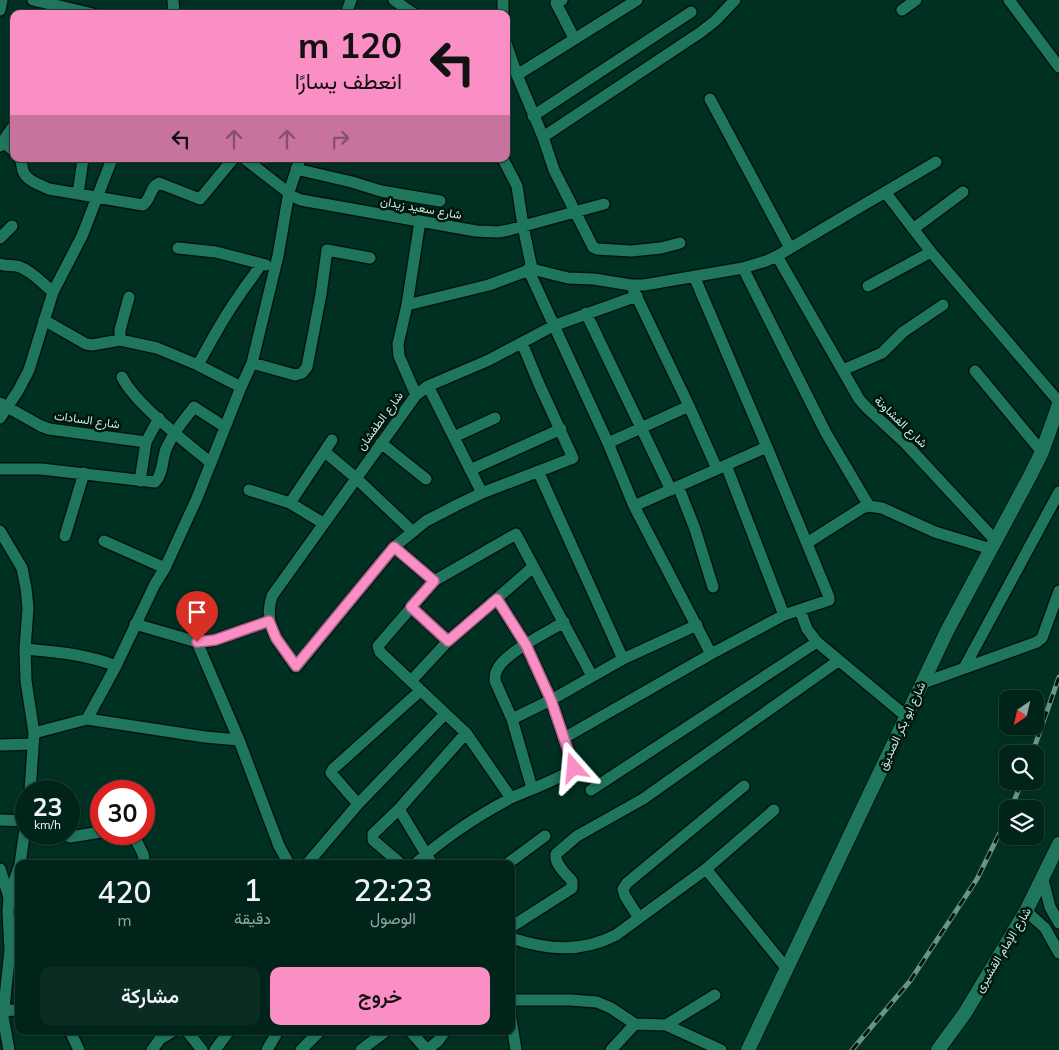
<!DOCTYPE html>
<html lang="ar">
<meta charset="utf-8">
<style>
:root{--surface:#00241a;--page:#0a2c23;--text:#f1f3f6;--muted:#95a4a2;--line:#224139;--accent:#fa8fc6}
body{margin:0;font-family:Mulish,Vazirmatn,sans-serif;background:var(--page);color:var(--text);direction:rtl;height:100vh;display:flex;flex-direction:column;font-size:19px;white-space:nowrap}
*{box-sizing:border-box;margin:0}
p{font-size:16px;color:var(--muted)}
.icon{flex:none;width:28px;height:28px;fill:none;stroke:currentColor;stroke-width:2;stroke-linecap:round;stroke-linejoin:round}
.map{position:relative;flex:1;overflow:hidden;direction:ltr}
.panel{position:absolute;left:15px;top:860px;width:500px;height:175px;display:flex;flex-direction:column;background:var(--surface);border-radius:10px;box-shadow:0 1px 4px #0004,0 0 0 1px var(--line);direction:rtl}
.panel>*{flex:none}
.guide{position:absolute;left:10px;top:10px;width:500px;height:152px;border-radius:10px;box-shadow:0 1px 4px #0004,0 0 0 1px var(--line);direction:rtl;background:#fa8fc6;color:#111;overflow:hidden}
.needle{width:32px;rotate:214deg}
.fabs{position:absolute;left:999px;top:690px;display:grid;gap:10px}
.fabs a{display:grid;place-items:center;width:45px;height:45px;border-radius:10px;background:var(--surface);box-shadow:0 1px 4px #0004,0 0 0 1px var(--line);font-size:25px}
.speed{position:absolute;left:15px;top:780px;display:flex;gap:10px;font-size:25px;font-weight:700;text-align:center}
.speed>*{display:grid;place-content:center;width:65px;height:65px;border-radius:50%;background:var(--surface);box-shadow:0 1px 4px #0004,0 0 0 1px var(--line);line-height:1}
.speed small{font-size:12px;font-weight:400}
.speed .limit{border:8px solid #d22;background:#fff;color:#111}
.pin{position:absolute;display:grid;place-items:center;width:42px;height:42px;color:#fff;margin:-51px -21px;border-radius:50% 50% 50% 0;rotate:-45deg;box-shadow:0 0 5px #0007}
.pin .icon{rotate:45deg}
.me{position:absolute;width:55px;margin:-28px;rotate:342deg;stroke-linejoin:round;filter:drop-shadow(0 0 4px #0008)}
.turn{display:flex;align-items:center;gap:18px;height:105px;padding:0 25px;font-size:22px}
.turn .icon{width:65px;height:65px;stroke-width:2.5}
.turn b{display:block;font-size:35px;line-height:42px}
.lanes{display:flex;align-items:center;height:48px;padding:0 25px;background:#0003;justify-content:center;gap:25px;direction:ltr}
.lanes .off{opacity:.35}
.eta{display:flex;justify-content:space-evenly;align-items:center;height:85px;text-align:center}
.eta b{font-size:30px;font-weight:600;line-height:35px}
.action{display:flex;gap:10px;margin-top:auto;padding:10px 25px}
.action a{flex:1;height:58px;border-radius:10px;background:var(--accent);color:#111;font-size:20px;font-weight:600;line-height:58px;text-align:center}
.action a+a{background:var(--page);color:var(--text)}
.map>svg:first-child{display:block}
</style>
<div class="map">
<svg width="1059" height="1050" viewBox="0 0 1059 1050">
<rect width="100%" height="100%" fill="#003022"/>
<g fill="none" stroke-linecap="round" stroke-linejoin="round">
<g stroke="#00150d" stroke-width="14">
<path id="minor" d="M33,0L93,14
M173,0L174,14
M394,0L414,14
M503,0V14
M562,0L556,3L574,38
M1009,0L1059,67
M0,10L2,0
M902,10L916,0
M346,14L351,0
M506,43L517,75L543,137L554,170L593,247L597,249L631,251L661,248L680,243
M517,75L637,0
M710,99L790,248
M533,116L691,12
M543,137L701,32L715,21L735,0
M3,142L14,151
M0,146L14,125
M20,159C22,163 22,167 23,171C27,181 40,185 49,189L143,205C151,199 150,187 159,183L200,199L233,159
M245,159L294,197L301,200L476,231L498,232L509,230L604,204
M503,159L517,186L523,226L532,269
M296,169L352,182L381,191L440,201
M885,192L931,252L1059,402
M78,194L83,159
M913,229L963,192
M0,238L12,226
M178,248L216,252L266,265
M777,256L859,399L866,407L905,443L995,540
M0,264C7,267 13,264 20,267C32,271 43,284 53,292
M743,268L826,433L869,506
M528,269L608,443L634,506L711,654
M868,286L931,252
M633,289L689,406L717,469
M407,305L489,285L532,269L568,278L594,279L631,285H644L743,268L766,261L777,256L936,162
M586,313L671,490
M44,320L86,344L92,345L120,340L157,348L198,365L241,387
M120,340V330L129,297
M522,343L539,384L573,458L482,493L457,505L426,521L394,547L296,667C280,643 262,626 272,596L416,395L428,386L489,360L553,326L637,296
M252,363L295,375L302,373L307,367L321,294L327,250L370,258
M198,365C211,341 223,318 239,296C246,285 254,276 261,264
M843,370L882,353L903,332L943,305
M975,371L1042,452
M122,377C136,405 186,442 211,463
M428,386L482,493
M416,395L399,356L398,344L407,305L420,221
M0,403L41,426L49,429L146,442
M0,418L18,391L29,370L53,292L82,236L112,159
M454,437L495,418
M381,443L426,479
M608,443L689,406
M325,452L356,478L412,531
M726,465L784,615
M0,469H41L155,482C163,474 162,460 166,449C173,433 183,421 194,407L225,427
M470,470L561,429
M538,471L623,659
M140,481L146,442L159,418
M678,486L695,529L713,587
M249,490L290,503L323,523
M290,503L332,440
M634,506L767,447L694,276
M0,531L22,568L26,588L28,608L25,649L26,681L34,733L30,791
M65,536L84,473
M104,541L165,568
M807,543L862,508L869,506L882,508L935,532L991,549
M394,547L434,581
M411,607L448,641
M800,610L807,629L817,642
M135,624L197,642L215,640L269,621
M197,642L239,740L279,846L289,864
M25,649C56,652 86,654 116,666
M964,668L1059,492
M411,681L448,641L533,567
M923,683L1037,642L1042,638L1059,591
M87,719L116,666L155,584L165,568L197,498L241,387L252,363L278,256L289,192L300,159
M512,719L551,700L623,659L697,625
M34,733L87,719L205,737L239,740
M564,738L711,654L784,615L829,600V597L767,447
M0,745L33,744
M532,788L512,719L495,681C495,677 495,673 497,670C504,653 548,632 564,622
M591,790L817,642L907,717
M511,798L466,733L380,652L378,646L434,581L516,534L592,676
M358,804L331,773L333,769L420,691
M399,809L432,864
M0,820L26,821
M69,827L70,837L101,832
M133,834L143,854L145,864
M20,864L26,822
M307,864L358,804L445,714
M401,864L373,840V834L399,809L466,733
M415,864C444,838 477,816 511,798C526,791 565,777 574,768L551,700L526,645L497,599
M507,864L545,836
M0,869L9,897
M706,869L787,969
M1043,880L1050,907L1059,923
M1026,911L1045,928L1059,953
M639,918L625,896L623,889L627,883L744,786
M511,927L572,888V881C566,874 554,864 556,854L577,836L643,799L838,661
M511,938C548,950 581,953 616,935L706,869L774,810
M511,1000H571L597,1002L611,1008L635,1024L666,1025L721,1050
M4,1012L10,1010L19,1011
M511,1019L516,1050
M666,1025L715,995
M70,1031L79,1050
M187,1031L202,1050
M410,1031L427,1050
M9,1050L3,1017L10,950L8,911L9,897L19,867
M152,1050L160,1039L173,1031
M215,1050L229,1031
M267,1050L278,1031
M301,1050L320,1031
M361,1050L386,1031
M427,1050L438,1041L445,1031
M611,1050L635,1024"/>
</g>
<g stroke="#00150d" stroke-width="16">
<path id="tertiary" d="M748,1050L947,631L1030,476L1042,452L1059,404
M938,1050L965,1013L1026,911L1059,844"/>
</g>
<use href="#minor" stroke="#1e775d" stroke-width="11"/>
<use href="#tertiary" stroke="#1e775d" stroke-width="14"/>
<g stroke="#699585" stroke-width="5">
<path id="rail" d="M1032,754L1059,677
M1011,809L1022,781
M852,1050L910,981L977,879L1008,816"/>
</g>
<use href="#rail" stroke="#00150d" stroke-width="3" stroke-dasharray="9" stroke-linecap="butt"/>
</g>
<g fill="none" stroke-linecap="round" stroke-linejoin="round">
<g stroke="#a25d81" stroke-width="12">
<path id="route" d="M197,642L215,640L269,621L276,638L296,666L394,547L434,581L411,607L448,641L497,599L526,645L551,700L574,768"/>
</g>
<use href="#route" stroke="#fa8fc6" stroke-width="9"/>
</g>
<g text-anchor="middle" stroke-width="5" stroke-linejoin="round" paint-order="stroke">
<g font-size="12" fill="#c6eddd" stroke="#00150d">
<text transform="translate(421 208) rotate(10)" y="4">شارع سعيد زيدان</text>
<text transform="translate(87 420) rotate(8)" y="4">شارع السادات</text>
<text transform="translate(380 421) rotate(-54)" y="4">شارع الطفشان</text>
<text transform="translate(901 422) rotate(44)" y="4">شارع الفشاونة</text>
<text transform="translate(902 726) rotate(-65)" y="4">شارع ابو بكر الصديق</text>
<text transform="translate(1003 950) rotate(-59)" y="4">شارع الإمام القشيرى</text>
</g>
</g>
</svg>
<div class="fabs">
<a><svg class="needle" viewBox="-14 -14 28 28"><path d="M0-13l5 13h-10z" fill="#e53935"/><path d="M0 13l5-13h-10z" fill="#95a4a2"/></svg></a>
<a><svg class="icon" aria-label="search" viewBox="0 0 24 24"><circle cx="10" cy="10" r="6"/><path d="M15 15l6 6"/></svg></a>
<a><svg class="icon" aria-label="layers" viewBox="0 0 24 24"><path d="M12 4l9 5-9 5-9-5zM3 14l9 5 9-5"/></svg></a>
</div>
<div class="speed"><div>23<small>km/h</small></div><div class="limit">30</div></div>
<div class="pin" style="left:197px;top:642px;background:#d93025"><svg class="icon" aria-label="arrive" viewBox="0 0 24 24"><path d="M6 21V4h12l-3 4 3 4H6"/></svg></div>
<svg class="me" style="left:574px;top:768px" viewBox="-20 -20 40 40"><path d="M0-17L14 15 0 8-14 15z" fill="#fa8fc6" stroke="#fff" stroke-width="4"/></svg>
<div class="guide">
<div class="turn"><svg class="icon" aria-label="left" viewBox="0 0 24 24"><path d="M17 20v-9H6M10 6l-5 5 5 5"/></svg><div><b>120 m</b>انعطف يسارًا</div></div>
<div class="lanes"><svg class="icon" aria-label="left" viewBox="0 0 24 24"><path d="M17 20v-9H6M10 6l-5 5 5 5"/></svg><svg class="icon off" aria-label="ahead" viewBox="0 0 24 24"><path d="M12 20V5M6 11l6-6 6 6"/></svg><svg class="icon off" aria-label="ahead" viewBox="0 0 24 24"><path d="M12 20V5M6 11l6-6 6 6"/></svg><svg class="icon off" aria-label="right" viewBox="0 0 24 24"><path d="M7 20v-9h11M14 6l5 5-5 5"/></svg></div>
</div>
<section class="panel">
<div class="eta">
<div><b>22:23</b><p>الوصول</p></div>
<div><b>1</b><p>دقيقة</p></div>
<div><b>420</b><p>m</p></div>
</div>
<div class="action"><a>خروج</a><a>مشاركة</a></div>
</section>
</div>
